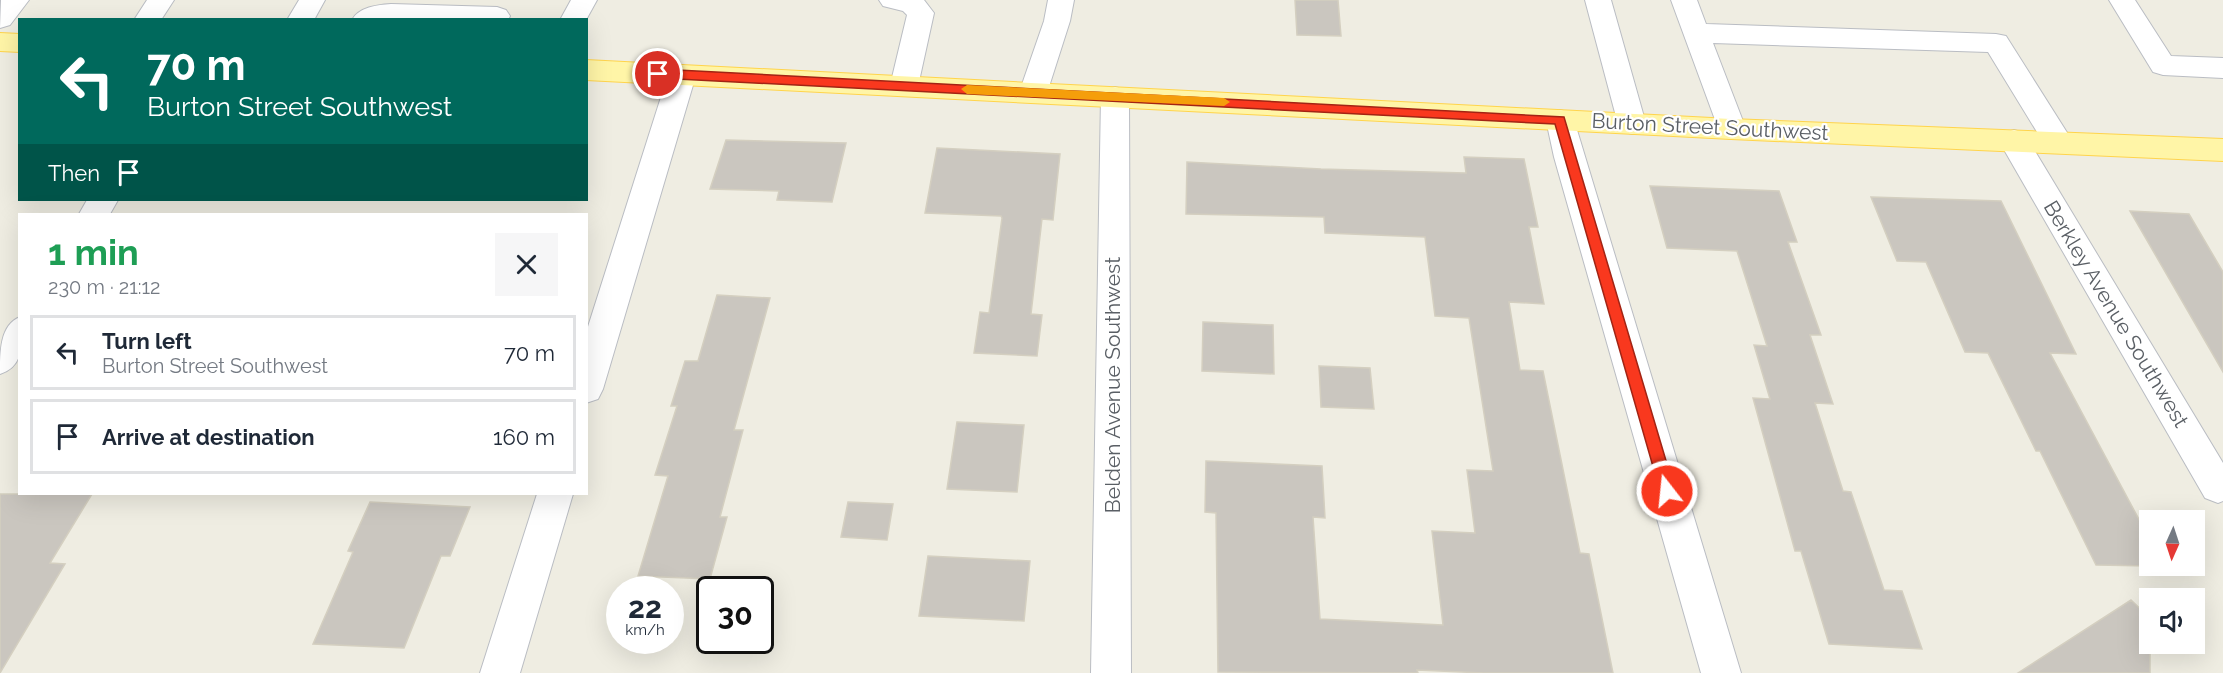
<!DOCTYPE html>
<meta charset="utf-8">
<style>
:root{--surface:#fff;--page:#f6f6f7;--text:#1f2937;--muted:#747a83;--line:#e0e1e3}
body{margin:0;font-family:Raleway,sans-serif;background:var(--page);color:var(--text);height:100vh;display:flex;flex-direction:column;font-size:22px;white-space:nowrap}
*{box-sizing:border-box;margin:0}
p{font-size:20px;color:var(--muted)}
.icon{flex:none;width:33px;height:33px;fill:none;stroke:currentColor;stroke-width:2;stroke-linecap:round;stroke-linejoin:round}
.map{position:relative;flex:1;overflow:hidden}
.details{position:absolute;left:18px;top:213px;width:570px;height:282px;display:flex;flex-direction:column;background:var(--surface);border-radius:0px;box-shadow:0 6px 24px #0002}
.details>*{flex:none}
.guide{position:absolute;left:18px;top:18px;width:570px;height:183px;border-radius:0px;box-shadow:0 6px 24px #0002;background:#00695c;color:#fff;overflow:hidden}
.needle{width:39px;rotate:183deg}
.controls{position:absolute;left:2139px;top:510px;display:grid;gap:12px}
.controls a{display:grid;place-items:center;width:66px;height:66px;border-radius:0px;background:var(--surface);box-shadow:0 6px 24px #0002;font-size:30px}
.speed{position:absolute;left:606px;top:576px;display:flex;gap:12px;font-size:30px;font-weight:700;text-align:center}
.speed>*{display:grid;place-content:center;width:78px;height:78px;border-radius:50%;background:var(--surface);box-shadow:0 6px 24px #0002;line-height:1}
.speed small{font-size:15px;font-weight:400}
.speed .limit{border:3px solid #111;border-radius:9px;background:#fff;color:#111}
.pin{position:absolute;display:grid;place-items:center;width:51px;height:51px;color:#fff;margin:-26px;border:3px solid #fff;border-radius:50%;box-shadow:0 2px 6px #0007}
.me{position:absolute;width:66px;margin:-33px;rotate:344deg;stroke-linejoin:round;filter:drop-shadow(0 0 4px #0008)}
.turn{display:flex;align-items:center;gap:21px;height:126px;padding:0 30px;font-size:27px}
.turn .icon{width:78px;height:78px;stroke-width:2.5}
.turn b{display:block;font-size:42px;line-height:51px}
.then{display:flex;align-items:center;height:57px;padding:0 30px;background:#0003;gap:12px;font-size:22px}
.round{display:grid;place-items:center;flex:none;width:63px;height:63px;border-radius:0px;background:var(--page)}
.headline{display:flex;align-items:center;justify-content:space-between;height:102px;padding:0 30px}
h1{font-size:36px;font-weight:700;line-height:45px;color:#1e9e55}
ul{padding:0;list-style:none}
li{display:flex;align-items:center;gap:18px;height:75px;margin:0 12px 9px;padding:0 18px;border:3px solid var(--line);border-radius:0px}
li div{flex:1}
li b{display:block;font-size:22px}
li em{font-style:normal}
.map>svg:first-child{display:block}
</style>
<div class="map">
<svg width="2223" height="673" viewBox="0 0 2223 673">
<rect width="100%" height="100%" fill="#efede2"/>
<path fill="#cac6bf" stroke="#d4cfc0" stroke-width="1.5" d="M1295,0H1338L1341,36L1297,35Z
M726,140L846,143L832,202L777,200L779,191L710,189Z
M937,148L1060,154L1053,220L1042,219L1031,314L1042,315L1037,356L974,353L980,312L989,313L1002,218L1001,216L925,213Z
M1464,157L1524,159L1538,227H1529L1544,304L1509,302L1520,370L1543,371L1580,553L1589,554L1613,673H1484L1417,670L1418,673L1218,672L1216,513L1205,512L1206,461L1322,466L1325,518L1313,517L1320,619L1443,625L1432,531L1475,533L1467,470L1493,471L1469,318L1435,316L1425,237L1325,233L1324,217L1186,214L1187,162L1321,169L1466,173Z
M1650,186L1779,191L1797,242H1788L1821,335H1810L1833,404L1815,403L1843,491L1851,492L1884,590L1902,591L1922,649L1829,644L1801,551H1795L1753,398L1770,399L1754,345L1767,346L1737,251L1667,248Z
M1871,197L2001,201L2076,354L2050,353L2150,540V566L2096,565L2040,451H2036L1988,353L1965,352L1926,262L1897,261Z
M2130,211L2189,214L2223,272V372Z
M717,295L770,298L734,430H743L720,517H727L710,579L638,576L668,476L655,475L677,406H671L685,361H698Z
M1203,322L1273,325L1274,374L1202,371Z
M1319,366L1370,368L1374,409L1321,407Z
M957,422L1024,425L1017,492L947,489Z
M0,494H92L50,563L65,564L0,673Z
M370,502L470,507L450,556H441L404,648L313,644L353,552L348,551Z
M848,502L893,504L887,540L841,537Z
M928,556L1030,561L1024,621L919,616Z
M2131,600L2150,618V673H2018Z"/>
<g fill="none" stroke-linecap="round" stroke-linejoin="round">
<g stroke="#babdc3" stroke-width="2">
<path id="minor" d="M1,0H29L10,25L0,28Z
M147,0H174L161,20H134Z
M299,0H325L314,20H287Z
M571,0H597L586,20H560Z
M879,0H924L934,13L918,86L914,93L904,96L894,93L890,86L907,15L903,11L883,6Z
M1048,0H1074L1070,21L1047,93L1043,100L1033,103L1023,100L1019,93L1044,21Z
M1585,0H1611L1646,124L1642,131L1632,134L1622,131L1618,124Z
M1671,0H1697L1706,24L1996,34L2006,36L2073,142L2068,150L2058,153L2048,150L1988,52L1713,43L1746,129L1741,136L1731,139L1721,136Z
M2109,0H2135L2171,56L2223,58V78L2163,75L2153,72Z
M391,4L497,7L506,10L510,16L508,20H352C359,7 377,5 391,4Z
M682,65L692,68L696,75L603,389L598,399L586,403V333L668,75L672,68Z
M1115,87L1125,90L1129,97L1131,673H1091L1101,97L1105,90Z
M1560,110L1570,113L1574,120L1741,673H1701L1554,157L1546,120L1550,113Z
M2014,130L2024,133L2223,463V501L2218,503L2205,498L1999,141L2004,133Z
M87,200H118L110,214H79Z
M20,317C20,341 27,365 0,374C0,351 0,325 20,317Z
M537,494H573L520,673H480Z"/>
</g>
<g stroke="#ffd44c" stroke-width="2">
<path id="major" d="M0,33L20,34V52L0,51Z
M586,60L1731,119L2223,139V161L1731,139L586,80Z"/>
</g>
<use href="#minor" fill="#fff" fill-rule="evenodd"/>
<use href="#major" fill="#fff5a7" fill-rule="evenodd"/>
</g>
<path fill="#f9381e" stroke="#a22414" stroke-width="1.5" d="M658,69L1564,117L1675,491L1672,496L1667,498L1662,496L1660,491L1555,124L658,78L653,74Z"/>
<path fill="#f59e0b" d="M967,85L1224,98L1230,102L1224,106L967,94L961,89Z"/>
<g text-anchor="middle" stroke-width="4.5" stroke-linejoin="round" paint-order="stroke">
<g font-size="21" fill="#5a5f65" stroke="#fff">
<text transform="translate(1710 127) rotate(3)" y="7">Burton Street Southwest</text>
<text transform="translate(2116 314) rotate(59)" y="7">Berkley Avenue Southwest</text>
<text transform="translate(1113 385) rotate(-90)" y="7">Belden Avenue Southwest</text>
</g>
</g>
</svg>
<div class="controls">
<a><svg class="needle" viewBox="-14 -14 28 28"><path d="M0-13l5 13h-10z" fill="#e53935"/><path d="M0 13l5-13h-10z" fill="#747a83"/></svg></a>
<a><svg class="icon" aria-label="sound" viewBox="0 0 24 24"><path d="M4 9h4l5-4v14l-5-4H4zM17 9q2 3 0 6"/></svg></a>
</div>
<div class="speed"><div>22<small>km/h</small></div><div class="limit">30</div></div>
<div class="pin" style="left:658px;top:74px;background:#d93025"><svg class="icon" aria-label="arrive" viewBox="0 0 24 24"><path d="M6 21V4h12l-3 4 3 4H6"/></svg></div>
<svg class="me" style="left:1667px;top:491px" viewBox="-20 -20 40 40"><circle r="17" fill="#f9381e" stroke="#fff" stroke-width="3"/><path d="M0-11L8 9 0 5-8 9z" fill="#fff"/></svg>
<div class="guide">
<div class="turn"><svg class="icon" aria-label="left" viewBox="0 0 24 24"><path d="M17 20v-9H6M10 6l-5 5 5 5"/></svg><div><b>70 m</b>Burton Street Southwest</div></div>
<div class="then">Then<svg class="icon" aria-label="arrive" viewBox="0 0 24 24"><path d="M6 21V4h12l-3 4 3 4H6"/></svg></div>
</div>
<section class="details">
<div class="headline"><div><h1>1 min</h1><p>230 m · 21:12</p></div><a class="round"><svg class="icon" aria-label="close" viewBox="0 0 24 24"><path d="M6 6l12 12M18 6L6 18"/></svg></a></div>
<ul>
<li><svg class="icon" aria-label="left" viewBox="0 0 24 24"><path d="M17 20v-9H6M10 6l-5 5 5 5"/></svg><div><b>Turn left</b><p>Burton Street Southwest</p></div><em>70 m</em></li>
<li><svg class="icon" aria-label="arrive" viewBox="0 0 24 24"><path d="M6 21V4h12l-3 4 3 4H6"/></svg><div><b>Arrive at destination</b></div><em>160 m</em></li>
</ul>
</section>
</div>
